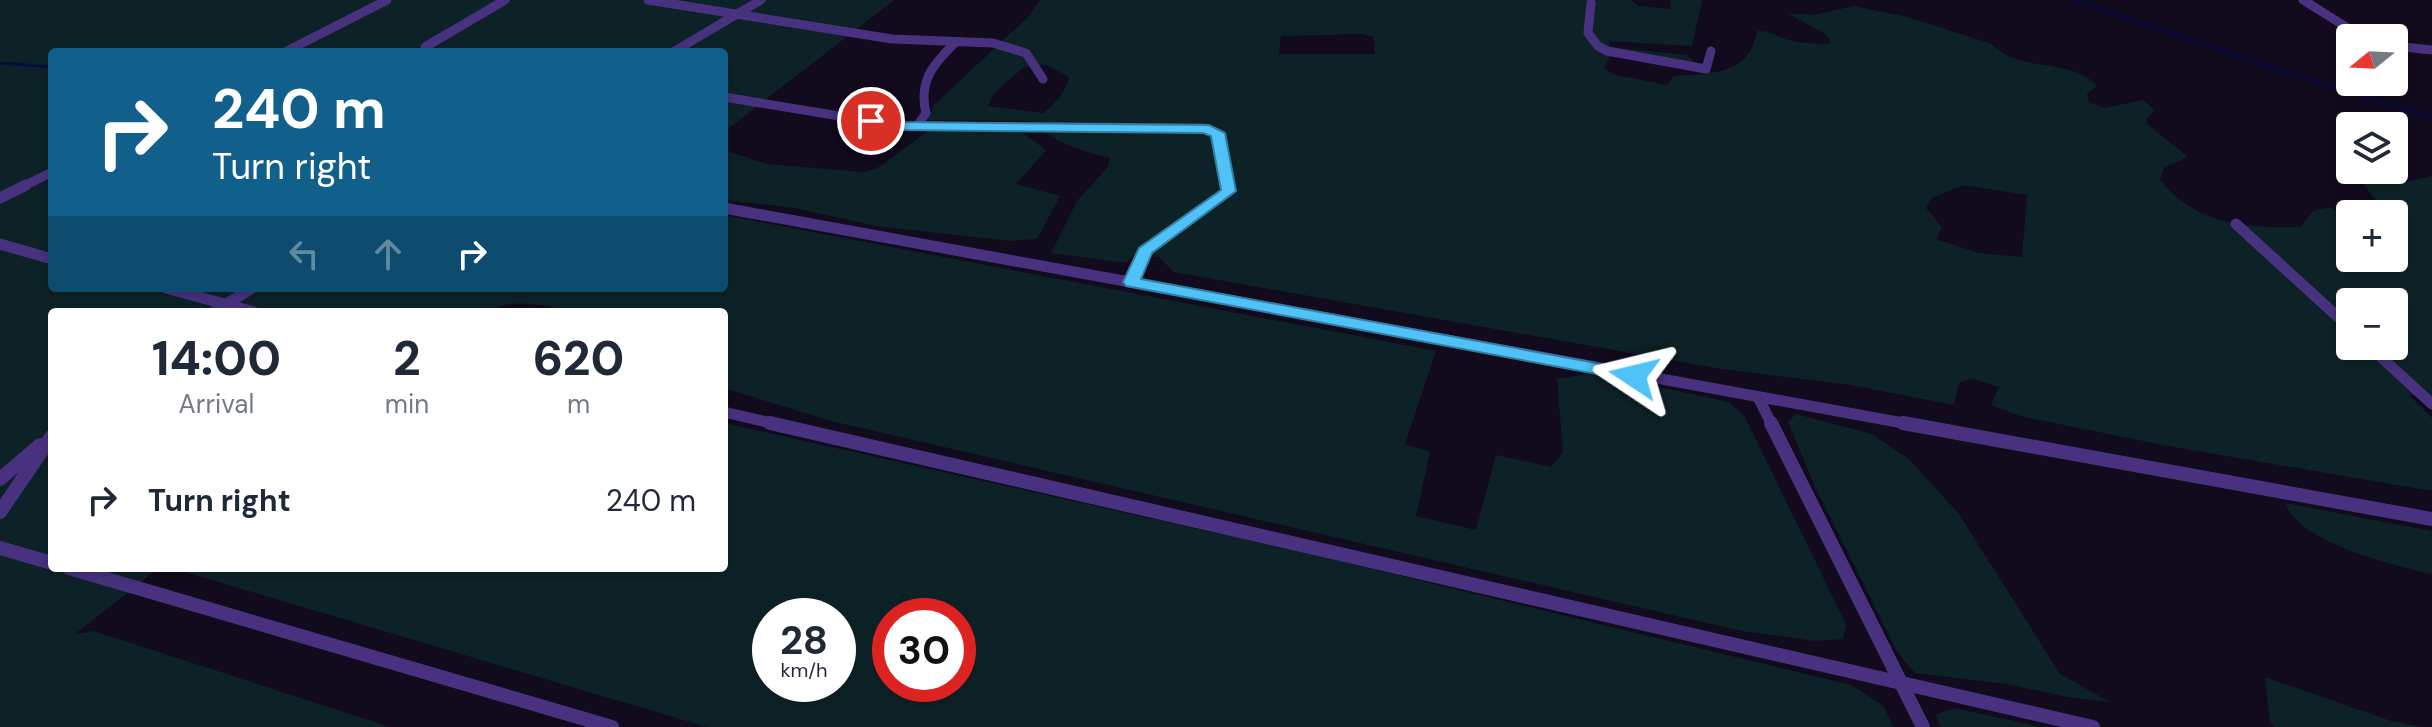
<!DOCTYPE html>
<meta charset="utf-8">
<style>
:root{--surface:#fff;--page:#f2f2f3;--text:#1f2937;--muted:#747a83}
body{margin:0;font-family:"DM Sans",sans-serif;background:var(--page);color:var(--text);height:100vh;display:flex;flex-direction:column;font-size:30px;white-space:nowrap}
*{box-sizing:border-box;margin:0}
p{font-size:26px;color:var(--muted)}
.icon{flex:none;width:44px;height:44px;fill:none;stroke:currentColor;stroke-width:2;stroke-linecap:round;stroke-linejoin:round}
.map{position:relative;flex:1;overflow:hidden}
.details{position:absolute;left:48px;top:308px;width:680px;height:264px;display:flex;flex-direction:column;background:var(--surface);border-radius:8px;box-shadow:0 4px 12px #0003}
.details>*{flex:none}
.hud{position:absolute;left:48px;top:48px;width:680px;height:244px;border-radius:8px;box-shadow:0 4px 12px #0003;background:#115f8b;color:#fff;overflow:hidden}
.needle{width:52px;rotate:252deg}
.buttons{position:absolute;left:2336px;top:24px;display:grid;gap:16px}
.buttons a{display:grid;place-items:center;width:72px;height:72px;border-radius:8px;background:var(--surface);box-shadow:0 4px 12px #0003;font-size:40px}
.speed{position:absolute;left:752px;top:598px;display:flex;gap:16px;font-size:40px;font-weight:700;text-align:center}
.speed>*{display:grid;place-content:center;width:104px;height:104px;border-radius:50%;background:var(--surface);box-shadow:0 4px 12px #0003;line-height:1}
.speed small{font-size:20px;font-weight:400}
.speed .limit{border:12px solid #d22;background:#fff;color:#111}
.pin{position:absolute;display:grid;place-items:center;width:68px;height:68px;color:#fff;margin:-34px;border:4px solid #fff;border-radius:50%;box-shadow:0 2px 8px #0007}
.me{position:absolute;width:88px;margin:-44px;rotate:280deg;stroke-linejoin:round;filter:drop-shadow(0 0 6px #0008)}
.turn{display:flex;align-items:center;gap:28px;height:168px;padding:0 32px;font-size:36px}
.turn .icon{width:104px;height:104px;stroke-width:2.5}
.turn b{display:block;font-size:56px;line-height:68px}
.lanes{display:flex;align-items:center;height:76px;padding:0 32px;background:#0003;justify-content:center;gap:40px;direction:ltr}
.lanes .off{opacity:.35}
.eta{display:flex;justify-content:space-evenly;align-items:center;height:136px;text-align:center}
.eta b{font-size:48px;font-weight:800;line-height:56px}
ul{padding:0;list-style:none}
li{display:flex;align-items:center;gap:24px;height:112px;padding:0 32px}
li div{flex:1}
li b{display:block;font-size:30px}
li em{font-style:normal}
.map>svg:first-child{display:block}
</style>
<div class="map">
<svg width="2432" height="727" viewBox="0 0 2432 727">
<rect width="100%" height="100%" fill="#120a1d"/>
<path fill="#0d2227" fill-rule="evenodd" d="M0,0H894L724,132V52H52V288H724V215L1436,351L1405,444L1430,452L1416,516L1476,530L1496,455L1551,467L1563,452L1557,379L1587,374L1678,391L1729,402L1744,415L1846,624L1843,639L1814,641L1742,631L831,421L724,388V312H551V306C531,305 507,299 490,312H52V568H159L75,634L94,631L390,727H0Z
M1040,0H1631L1639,6L1670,9L1671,0H1702L1692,46L1608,41L1611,47L1687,55L1693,60L1692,64L1611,54L1604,69L1616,75L1667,85L1674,76C1711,73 1749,76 1757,31C1770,30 1777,37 1789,40C1803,43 1817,44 1831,44L1827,35L1787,13L1813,15L1854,6L1908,17L1992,44C2019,74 2072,57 2097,86L2087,94L2089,102L2104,108L2144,100L2155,111L2147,118V124L2188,157L2164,168L2160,179C2194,225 2248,228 2300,227L2313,211L2331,207L2350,226V258H2394V241L2408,242L2394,224V214H2386L2362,182L2397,184L2432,176V398L2409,395L2432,418V491L2168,446L2020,416L1991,405L1999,387L1971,378L1959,383L1954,405L1851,385L1721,369L1174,272L1159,257L1134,255L1126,263L1051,253L1077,201L1108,167L1110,158C1079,150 1054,143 1032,121L927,120L934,105L1028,17ZM1363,34L1373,37L1375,54H1279L1281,36ZM1047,65L1069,77C1067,91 1054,105 1043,113L988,106L994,93L1024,67ZM1963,185L2027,195L2022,257L1979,253L1936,239L1942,227L1926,208L1932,198ZM2350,302H2394V346H2350Z
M931,129H1017L1046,150L1016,184L1060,196L1037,239L1011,241L876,226L795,208L724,200V150L767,164L864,172L876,169Z
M1796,414L1872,434L1909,459L1959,514L2060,674L2110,702L2068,697L2007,684L1915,673L1898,653L1815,487L1788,422Z
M724,423L1314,555L1851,685L1884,706L1893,727H707L171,568H724ZM838,616V684H770V616ZM958,616V684H890V616Z
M2285,503L2432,531V574C2393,565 2299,543 2285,503Z
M2265,677L2391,721L2424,727H2275L2270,722Z
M1954,708L2041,727H1941L1935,715Z"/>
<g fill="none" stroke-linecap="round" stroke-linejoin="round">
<path stroke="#060d3b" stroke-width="3" d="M2074,0L2278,70L2432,118
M0,63L52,67"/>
<path stroke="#48327f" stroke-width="9" d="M648,0L892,39L993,43L1026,53L1043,79
M2303,0L2364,38
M1591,3L1588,33L1598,46L1607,51L1706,69L1711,51
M2394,46L2432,50
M425,47L505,0
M285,52L387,0
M673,52L761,0
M724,97L900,126L1204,128L1218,133L1228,187
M917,126L926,113C918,81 934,63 956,42
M22,187L52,172"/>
<path stroke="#48327f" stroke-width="11" d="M0,198L26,185
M724,208L1914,425
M2236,224L2350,328
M0,244L52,259
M1132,282L1145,251L1229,191L1228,185
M166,288L254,312
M214,312L252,288
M2369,346L2432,404
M1759,399L1772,425
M724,412L779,425"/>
<path stroke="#48327f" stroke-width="14" d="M770,423L2093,727
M1771,423L1923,727
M1903,423L2432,519
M0,479L40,445
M0,512L52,436
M0,548L52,563
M69,568L612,727"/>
</g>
<path fill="#4fc3f7" stroke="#337fa1" stroke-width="2" d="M871,117L900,122L1209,125L1225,133L1236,191L1152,253L1141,279L1634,370L1643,376L1634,381L1126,286L1123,282L1139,248L1221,190L1211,136L1203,133L900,130L866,124L864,121Z"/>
</svg>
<div class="buttons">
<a><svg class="needle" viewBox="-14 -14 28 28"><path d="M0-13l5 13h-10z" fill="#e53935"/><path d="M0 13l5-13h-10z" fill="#747a83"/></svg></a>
<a><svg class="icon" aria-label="layers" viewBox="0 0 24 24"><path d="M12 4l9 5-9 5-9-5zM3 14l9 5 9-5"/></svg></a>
<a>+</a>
<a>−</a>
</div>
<div class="speed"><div>28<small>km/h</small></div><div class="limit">30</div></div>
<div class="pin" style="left:871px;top:121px;background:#d93025"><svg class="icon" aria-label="arrive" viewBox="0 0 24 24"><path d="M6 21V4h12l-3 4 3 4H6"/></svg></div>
<svg class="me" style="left:1634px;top:376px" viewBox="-20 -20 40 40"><path d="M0-17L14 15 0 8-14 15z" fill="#4fc3f7" stroke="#fff" stroke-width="4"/></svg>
<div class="hud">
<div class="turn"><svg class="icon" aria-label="right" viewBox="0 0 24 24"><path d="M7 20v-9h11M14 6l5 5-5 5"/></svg><div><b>240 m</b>Turn right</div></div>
<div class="lanes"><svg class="icon off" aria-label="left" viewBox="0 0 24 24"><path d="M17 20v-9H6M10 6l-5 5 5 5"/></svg><svg class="icon off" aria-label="ahead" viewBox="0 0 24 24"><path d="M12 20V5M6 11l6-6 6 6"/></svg><svg class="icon" aria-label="right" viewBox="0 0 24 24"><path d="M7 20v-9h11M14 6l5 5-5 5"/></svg></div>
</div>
<section class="details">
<div class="eta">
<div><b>14:00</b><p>Arrival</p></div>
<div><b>2</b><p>min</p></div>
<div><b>620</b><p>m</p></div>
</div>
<ul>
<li><svg class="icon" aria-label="right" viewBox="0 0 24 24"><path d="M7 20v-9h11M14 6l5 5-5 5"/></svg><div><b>Turn right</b></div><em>240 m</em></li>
</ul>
</section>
</div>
